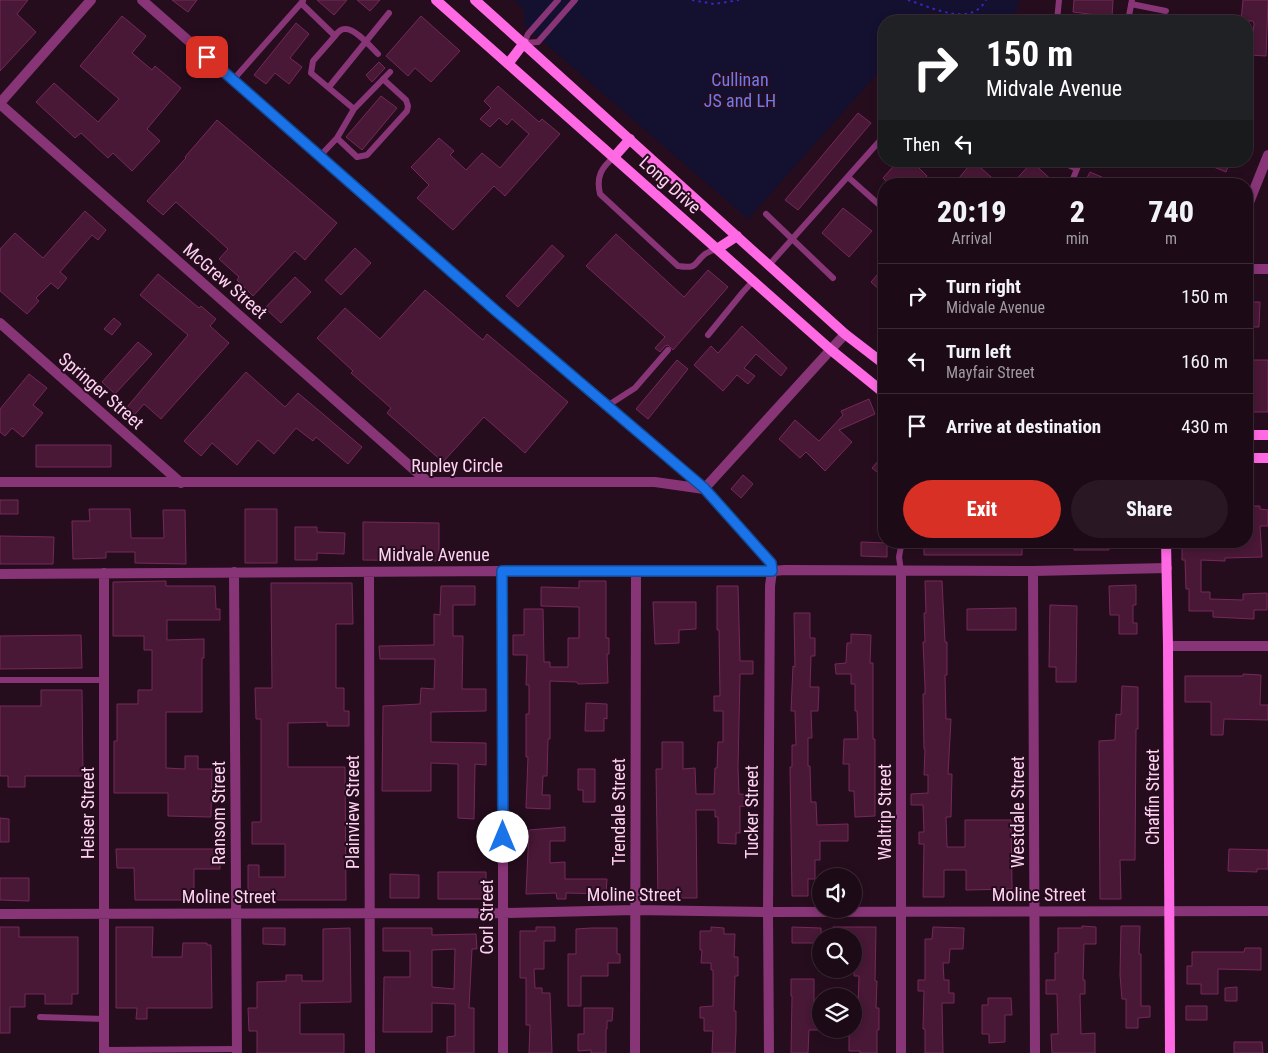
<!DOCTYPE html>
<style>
:root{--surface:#1c0a16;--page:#291823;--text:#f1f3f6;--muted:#a09aa1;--line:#3a2b35;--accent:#d93025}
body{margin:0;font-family:"Roboto Condensed",sans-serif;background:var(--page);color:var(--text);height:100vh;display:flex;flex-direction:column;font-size:19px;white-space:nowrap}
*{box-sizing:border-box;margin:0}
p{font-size:16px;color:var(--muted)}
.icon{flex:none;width:28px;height:28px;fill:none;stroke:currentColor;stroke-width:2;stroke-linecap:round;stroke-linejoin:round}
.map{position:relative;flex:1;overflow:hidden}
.details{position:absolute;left:878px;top:178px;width:375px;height:370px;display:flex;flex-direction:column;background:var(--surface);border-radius:20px;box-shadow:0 2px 8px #0003,0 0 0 1px var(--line)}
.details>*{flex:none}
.hud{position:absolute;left:878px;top:15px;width:375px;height:152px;border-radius:20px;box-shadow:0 2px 8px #0003,0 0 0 1px var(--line);background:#202124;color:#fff;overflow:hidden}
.controls{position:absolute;left:812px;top:868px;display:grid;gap:10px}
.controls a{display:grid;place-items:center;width:50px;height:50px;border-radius:50%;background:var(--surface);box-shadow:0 2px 8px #0003,0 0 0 1px var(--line);font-size:25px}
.pin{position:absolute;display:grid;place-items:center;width:42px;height:42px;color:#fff;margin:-21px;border-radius:10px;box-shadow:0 2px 8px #0006}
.me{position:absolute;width:55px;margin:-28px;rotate:0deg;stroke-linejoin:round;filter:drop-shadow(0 0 4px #0008)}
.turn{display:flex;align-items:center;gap:18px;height:105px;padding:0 25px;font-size:22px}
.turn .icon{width:65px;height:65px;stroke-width:2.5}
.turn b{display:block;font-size:35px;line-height:42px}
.then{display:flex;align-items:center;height:48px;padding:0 25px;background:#0003;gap:10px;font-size:19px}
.eta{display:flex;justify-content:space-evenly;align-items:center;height:85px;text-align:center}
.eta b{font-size:30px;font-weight:800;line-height:35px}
.action{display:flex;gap:10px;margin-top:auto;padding:10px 25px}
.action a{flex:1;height:58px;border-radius:30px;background:var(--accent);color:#fff;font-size:20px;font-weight:800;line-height:58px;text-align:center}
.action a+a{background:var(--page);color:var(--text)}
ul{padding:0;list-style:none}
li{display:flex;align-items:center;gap:15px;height:65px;padding:0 25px;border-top:1px solid var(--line)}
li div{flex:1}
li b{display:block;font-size:19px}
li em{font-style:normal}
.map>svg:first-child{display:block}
</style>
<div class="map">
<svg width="1268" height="1053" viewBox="0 0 1268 1053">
<rect width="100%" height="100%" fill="#260d1e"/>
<path fill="#141030" d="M514,0H1019L1018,7L1011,21H956L932,11L923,21H884V66L748,219L525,26L524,9Z"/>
<path fill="#481836" stroke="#76285a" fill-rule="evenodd" d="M0,0H28L17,14L36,32L0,71Z
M172,0H197L188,12Z
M317,0H347L334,15Z
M357,0H380L370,11Z
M1074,0H1113L1112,17L1073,12Z
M1243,0H1268L1266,56L1251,55L1254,24L1253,21H1241Z
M122,16L146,36L132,53L152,70L155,66L181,88L147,129L160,141L132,171L113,153L108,158L81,133L75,138L36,102L54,83L98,122L119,99L80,66Z
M421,16L460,51L431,82L415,68L408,76L386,56Z
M296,23L309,34L290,58L302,67L289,84L275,73L266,84L254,75Z
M379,62L385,68L372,82L366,75Z
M498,86L539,122L542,119L560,134L505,196L494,186L453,230L417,198L429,185L411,167L439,138L454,151L450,155L466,170L482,153L500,168L529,134L512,119L507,125L499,118L490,127L480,119L491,108L484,101Z
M381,96L397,108L362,150L346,137Z
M858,113L871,123L798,210L785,200Z
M217,120L337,223L305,260L295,251L253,296L237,280L239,277L219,259L228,249L176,202L163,215L147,201L186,158L185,157Z
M898,161H912L927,176L919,184H889L883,178Z
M973,161L999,184H954Z
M1199,161H1230L1226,172Z
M1032,162L1056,184H1012Z
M1090,172L1118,184H1084Z
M843,208L872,231L849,257L822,233Z
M85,211L106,230L98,240L92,235L60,272L67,278L58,289L51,283L36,298L39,301L27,314L0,291V249L15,233L43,258Z
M616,234L684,297L708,270L728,287L673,350L668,345L665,346L660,352L655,348L665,337L586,266Z
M552,245L564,256L518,307L506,296Z
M355,248L371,263L341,295L325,280Z
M884,267V294L871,282Z
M158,274L199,308L201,306L216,319L210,326L229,343L161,419L144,404L130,420L122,413L188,335L140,295Z
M295,277L311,292L281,323L265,308Z
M425,290L483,340L487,334L568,402L525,453L484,417L443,462L387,413L391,408L351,373L353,371L317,338L345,308L380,339Z
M1246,302H1260L1259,327H1246Z
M114,318L121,324L112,335L104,329Z
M742,326L787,368L781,376L756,354L744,368L755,376L748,384L737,375L723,391L694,365L711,346L718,353Z
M138,342L152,354L115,394L102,382Z
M677,360L688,369L648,419L636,409Z
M1246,360H1268V412H1246Z
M246,372L285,407L298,393L362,447L348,464L316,437L313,441L296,428L274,454L258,440L237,465L212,443L201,456L184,441Z
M29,374L47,388L33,405L43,413L23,437L12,428L5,436L0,432V409Z
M869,399L875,414L839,430L852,442L825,471L806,452L800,458L779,439L795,420L819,441L843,415L841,411Z
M36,445H111V467H36Z
M884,454V478L872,468Z
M743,475L753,484L741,498L731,489Z
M0,500H18V514H0Z
M1246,506H1260V509L1268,510V526H1260L1262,557L1225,558V561L1201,560V592H1210V599L1243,600V594L1267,593V610H1254V619L1213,617V611H1189V589H1186L1185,560H1182V541H1246Z
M89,509H130L131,538H164L163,510H185L186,564L135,563V552H106V558L73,559L72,521H90Z
M245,509H277V563H245Z
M363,522L439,523V561L363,560Z
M295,527H317V532L345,533L344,554L317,553V560H295Z
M0,536L54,537L53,564H0Z
M924,541H1022V555H924Z
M1074,541H1108L1109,550H1074Z
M861,542L887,543V557L861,556Z
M166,581V586H215L216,609H220V620H167V640L204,639V658H202V712H166V768L185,769V756H198V769H212L211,817L168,816V793H114V741H117V704H138V690H152V650H144V636H113V582Z
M579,581H606V638H609V654H607L608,683L578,684L577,682L550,681V739H548L547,776H543L542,795H550V809L526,808L528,757H526V714H529V685H526L527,655H513V635H524V609H543L544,662H550V667H568V638H579V607L541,606V587L579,588Z
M925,581H942L945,642H947V675H945L946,719H951L948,774H952L951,817H946L947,847H965V820H1011L1012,889L966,890V870H944V897H923L924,844H919V832H924L923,805H911V794L928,793V775H924L925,749H924L923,694H925V686L923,642H925L924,613H926Z
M271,583H352L353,624H336V688H344V711H349V726H327V722L288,723V767H345L346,900H248V865H259V877H285V844H252V822H261V719H256L255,688H272Z
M1136,585V605H1133V623H1137V634H1119V615H1110L1109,586Z
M441,586H475V605H453V636H463L462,689H486V711L431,712V742L486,743V765L475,764L474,819L458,818V764L431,763V791H382L383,706L420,704L421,688L434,689L435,659H380L379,646L434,645V614L440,615Z
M717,586H738L740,661H753V674H740L738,768L739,794L753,795L752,807L740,806V833H736V844L718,843V817H715V810H696L697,898H658L656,769H662V742H683V769L695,768L696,794H714L715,768H717L718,742H723V711H714V696H720L719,630H717Z
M653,602H696V629L679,630V643L655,644Z
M1050,605L1077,606L1076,682H1056V667H1049Z
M1016,608V630H967V609Z
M794,613H810V638H815V656H811L810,687H819L818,711H811L812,738H808V766H810L811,802H816L817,825L848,824V841H820V860H815V879H808V896H792L790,767H792V745H796L795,711H791L793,666L795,667Z
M851,634L871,635L870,663H873V739H875V816L855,817L854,791H849V764H843L844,739H858L857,711H855V684H851V674H836L835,664L846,663L847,643H851Z
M81,635L82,668L0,669V636Z
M1243,674L1261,675L1260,705H1268V720L1224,719L1223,735H1211V702H1185V676H1243Z
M1122,686L1138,687V729H1136L1135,860H1120L1121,899H1100L1099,741L1115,740L1116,714L1121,715Z
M41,690H82L83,776H25V787H8V776H0V706H41Z
M586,703L607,704V719L604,718V731H585Z
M578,769H595V802H583V790H578Z
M0,818L9,819V842H0Z
M565,827V841H550V863L565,862V879H607L606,894L566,893V899H557L556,893L526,894L529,830Z
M116,849H220V869H194V900H135L134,868H117Z
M1229,849L1268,850V869H1257V872L1228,871Z
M438,872H486V899H438Z
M390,874L419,875V898H390Z
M0,878H29V901L0,900Z
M1082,926L1096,927V944H1084L1083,980H1085V994H1080L1081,1034L1095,1033V1053H1052L1051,1034H1058L1057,994H1046V980H1055V953H1058V928H1082Z
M1121,926H1140L1139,954H1141V1006H1150V1017L1138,1018V1028H1126V999H1122L1120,975Z
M0,927H19V937H78V994H72V1004H45V994H25V1007H10V1033H0Z
M116,927H153L152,957H182L183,943H207V945H211L212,1008H147V1019H136L137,1008H116Z
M536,927H555V941H544V969H534L535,988H542V993H550L552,1053H529L530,1025H526V978H520V931H536Z
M711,927L724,928V934H735L734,957H738V976H735L734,1011H736V1031L735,1053H712L713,1031H704V1018H700V1007L713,1006V970H711V963H701L702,950H700V931H711Z
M792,927L821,928V943H792Z
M833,927H876L875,981H877L876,1008H879V1030H877V1053H860V1051H849V1034H851V1029H854V1007H858L859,976H854V936H833Z
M933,927L964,928L963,949H950L949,963H943L944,980H949V993H954V1003H942L943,1053H925V1029H923L924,991H918V980H925V939H932Z
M263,928H285V945L263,944Z
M350,928L351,1002L300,1003V1034H344V1053H257V1031H249L248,1008H257V982L286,981V975H302V981H323V929Z
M383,928H432V935L476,934L477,949H472L469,1008H474V1053H447V1037L455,1036V1004L432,1003V1032H383L384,977H410V951H383ZM455,949L454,989L432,987V950Z
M591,928H617V954H620V963H608V976H581V1006H568V954H576V929Z
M1245,948H1261V970L1218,969V994H1201V984H1187V966H1192V952H1244Z
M791,979H814V1006H821V1030H809L808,1053H791L792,996H791Z
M1237,987V1001H1225V988Z
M988,998H1011L1012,1015H1005V1042L989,1043V1034H982V1005H988Z
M1186,1006H1207V1020H1186Z
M584,1008H613L612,1021H607V1029H606V1053H591V1050L578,1051V1034H584Z
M1234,1042H1262L1263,1053H1234Z"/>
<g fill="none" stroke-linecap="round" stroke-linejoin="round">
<path stroke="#3727be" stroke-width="2" stroke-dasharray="2.5 4" stroke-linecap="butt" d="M692,0L714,4L739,0
M908,0C931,7 971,28 986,0"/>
<path stroke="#883577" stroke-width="6" d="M558,0L528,34L524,43L538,42L575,0
M301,3L335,36L313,61L311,73L354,109L390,72
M1131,4L1166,11
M1057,21L1059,0
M1128,21L1132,0
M335,36C337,33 341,29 345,29C355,28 371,47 378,54
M233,80L303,1
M329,87L389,13
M337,138L357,157L367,155L407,111L408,106L406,100L383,79
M320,156L337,138L354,109
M614,157C601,168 596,177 600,194L678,266C698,269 693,264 705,254C708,252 713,250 717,249
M1060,161L1077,169
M848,177L884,209
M1071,184L1080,161
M766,214L833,278
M769,265L884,136
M708,335L743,292L753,281
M607,406L635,388L668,350
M901,571L899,557L902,541
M0,680H104
M40,1017L104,1019
M104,1050L237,1049"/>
<path stroke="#883577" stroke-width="10" d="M142,0L496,311L704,489L771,563L772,571L770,586L768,912L769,1053
M0,103L91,0
M0,104L428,482
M1246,210L1268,155
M1246,269H1268
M0,323L181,483
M0,482H655L704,489L845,334
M503,571V1053
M901,571V1053
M1033,571L1035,1053
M234,572L237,1053
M369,572L370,1053
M104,573V1053
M0,574L503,571H772L785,570L1033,571L1167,568
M1168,646H1268
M0,914L503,913L635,910L768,912L1268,911
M635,1053L636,571"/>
<path stroke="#ff69e3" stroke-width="10" d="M436,0L831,350L884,393
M475,0L845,334L884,364
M508,64L524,43
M614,157L630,139
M717,249L737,236
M1246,435H1268
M1246,458H1268
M1166,541L1168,646L1170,1053"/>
</g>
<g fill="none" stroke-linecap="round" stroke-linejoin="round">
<g stroke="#114b97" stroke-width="12">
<path id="route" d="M207,57L496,311L704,488L771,563L772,571H502L503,837"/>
</g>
<use href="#route" stroke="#1a73e8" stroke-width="9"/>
</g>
<g text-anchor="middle" stroke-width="4" stroke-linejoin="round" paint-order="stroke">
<g font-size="18" fill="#6f7aeb" stroke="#260d1e">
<text x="740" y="86">Cullinan<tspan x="740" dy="21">JS and LH</tspan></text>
</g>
<g font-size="18" fill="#ffd2f2" stroke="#260d1e">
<text transform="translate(670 185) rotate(42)" y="6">Long Drive</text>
<text transform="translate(225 281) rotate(41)" y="6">McGrew Street</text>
<text transform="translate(101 391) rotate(41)" y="6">Springer Street</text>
<text x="457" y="472">Rupley Circle</text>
<text x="434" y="561">Midvale Avenue</text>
<text transform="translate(1153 797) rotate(-90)" y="6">Chaffin Street</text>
<text transform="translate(353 812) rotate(-90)" y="6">Plainview Street</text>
<text transform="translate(619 812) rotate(-90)" y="6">Trendale Street</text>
<text transform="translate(752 812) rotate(-90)" y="6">Tucker Street</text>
<text transform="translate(885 812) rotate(-90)" y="6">Waltrip Street</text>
<text transform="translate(1018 812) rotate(-90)" y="6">Westdale Street</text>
<text transform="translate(88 813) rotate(-90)" y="6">Heiser Street</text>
<text transform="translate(219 813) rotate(-90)" y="6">Ransom Street</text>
<text x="634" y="901">Moline Street</text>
<text x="1039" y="901">Moline Street</text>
<text x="229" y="903">Moline Street</text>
<text transform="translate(487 917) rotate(-90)" y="6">Corl Street</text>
</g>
</g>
</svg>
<div class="controls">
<a><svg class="icon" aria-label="sound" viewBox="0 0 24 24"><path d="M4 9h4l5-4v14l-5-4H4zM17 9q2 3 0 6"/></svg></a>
<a><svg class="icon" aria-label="search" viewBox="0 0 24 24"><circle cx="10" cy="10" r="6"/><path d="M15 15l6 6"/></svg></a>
<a><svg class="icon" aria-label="layers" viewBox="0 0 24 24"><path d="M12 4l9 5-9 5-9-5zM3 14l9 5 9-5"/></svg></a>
</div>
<div class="pin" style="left:207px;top:57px;background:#d93025"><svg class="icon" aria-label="arrive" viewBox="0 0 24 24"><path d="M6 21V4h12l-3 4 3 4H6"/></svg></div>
<svg class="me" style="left:503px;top:837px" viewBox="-20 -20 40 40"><circle r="19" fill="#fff"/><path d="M0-13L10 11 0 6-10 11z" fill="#1a73e8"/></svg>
<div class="hud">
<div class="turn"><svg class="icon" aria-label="right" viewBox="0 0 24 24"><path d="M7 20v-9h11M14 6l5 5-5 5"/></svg><div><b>150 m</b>Midvale Avenue</div></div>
<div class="then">Then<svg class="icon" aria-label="left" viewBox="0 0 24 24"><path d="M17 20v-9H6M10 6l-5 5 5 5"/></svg></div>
</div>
<section class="details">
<div class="eta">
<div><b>20:19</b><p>Arrival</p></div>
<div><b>2</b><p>min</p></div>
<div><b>740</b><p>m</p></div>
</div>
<ul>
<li><svg class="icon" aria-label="right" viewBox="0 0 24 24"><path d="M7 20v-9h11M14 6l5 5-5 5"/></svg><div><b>Turn right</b><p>Midvale Avenue</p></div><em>150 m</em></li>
<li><svg class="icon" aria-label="left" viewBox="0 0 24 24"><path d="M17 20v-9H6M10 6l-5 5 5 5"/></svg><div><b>Turn left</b><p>Mayfair Street</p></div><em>160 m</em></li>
<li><svg class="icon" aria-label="arrive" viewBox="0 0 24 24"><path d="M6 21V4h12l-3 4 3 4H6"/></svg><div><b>Arrive at destination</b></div><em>430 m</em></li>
</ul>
<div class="action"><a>Exit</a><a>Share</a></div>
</section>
</div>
